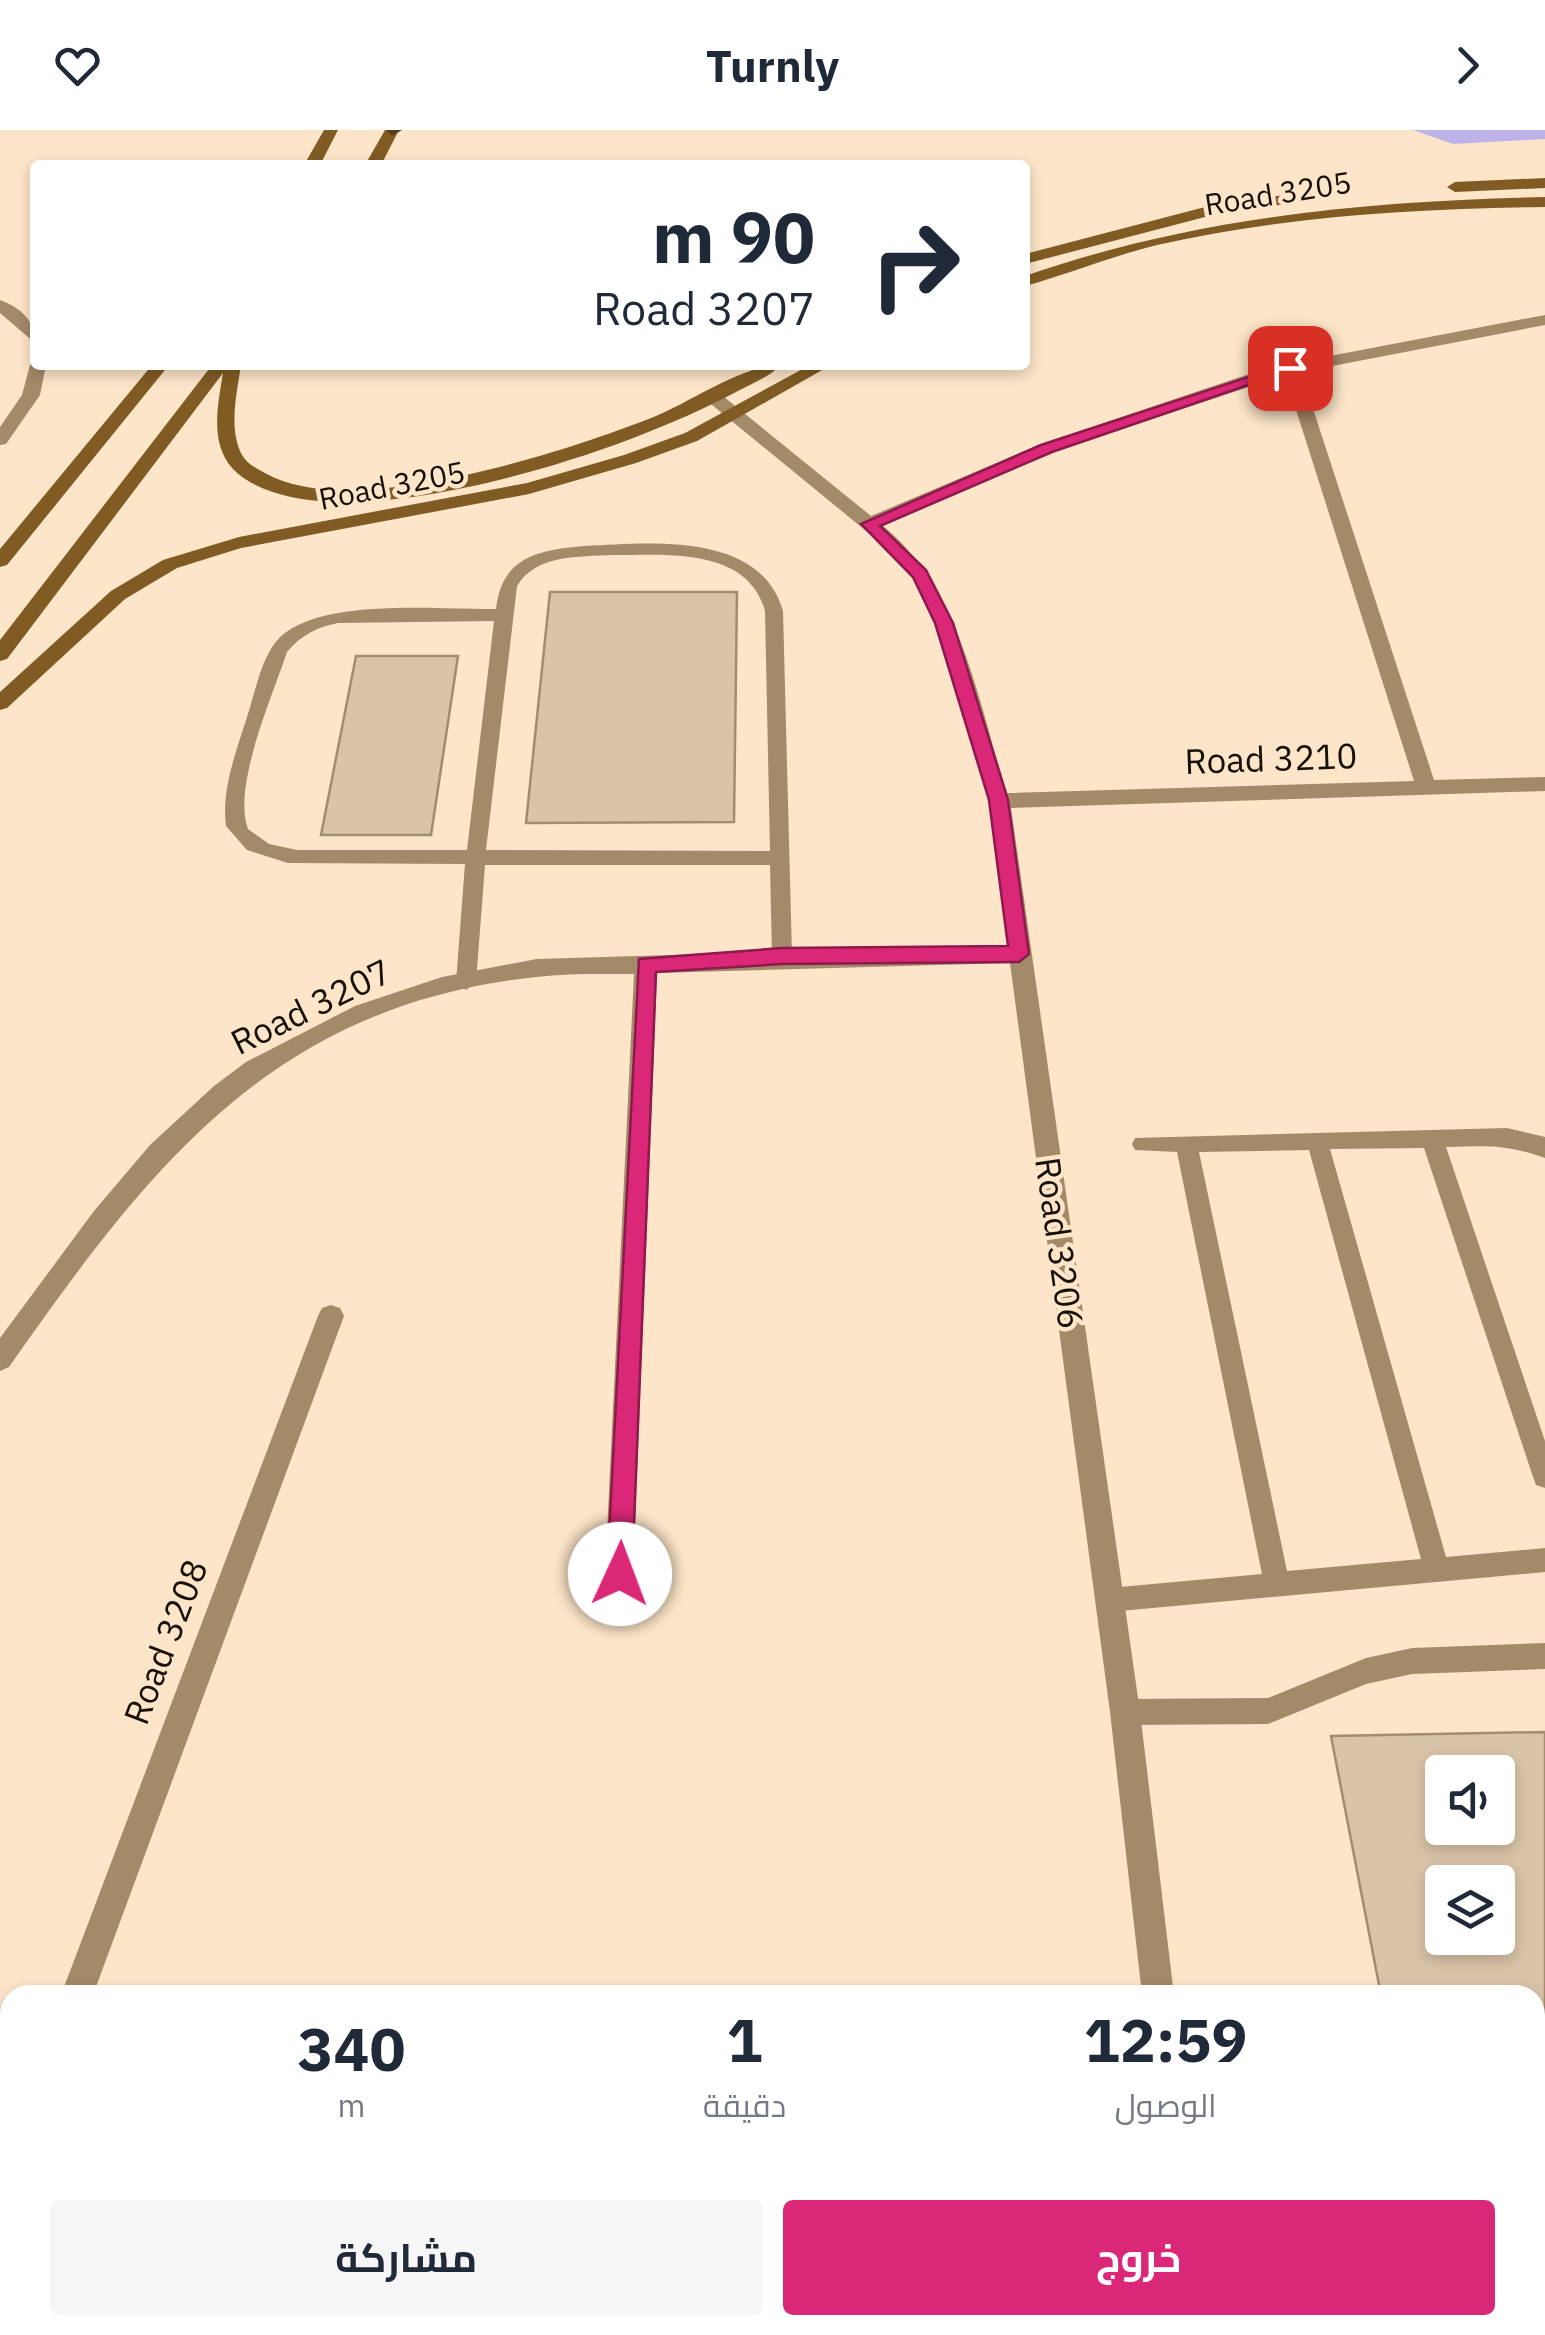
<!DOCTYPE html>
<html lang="ar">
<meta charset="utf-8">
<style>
:root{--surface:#fff;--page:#f6f6f7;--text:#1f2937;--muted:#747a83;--accent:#db2777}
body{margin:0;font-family:"IBM Plex Sans",Cairo,sans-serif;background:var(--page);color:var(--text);direction:rtl;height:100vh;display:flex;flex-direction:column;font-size:38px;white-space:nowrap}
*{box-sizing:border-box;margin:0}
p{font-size:32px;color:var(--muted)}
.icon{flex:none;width:55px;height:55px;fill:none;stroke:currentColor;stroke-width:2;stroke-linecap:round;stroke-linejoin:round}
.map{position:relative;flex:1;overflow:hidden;direction:ltr}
.drawer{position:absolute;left:0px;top:1855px;width:1545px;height:350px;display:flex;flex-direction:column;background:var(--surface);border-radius:30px 30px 0 0;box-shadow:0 5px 15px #0003;direction:rtl}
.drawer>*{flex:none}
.banner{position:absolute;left:30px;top:30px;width:1000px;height:210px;border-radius:10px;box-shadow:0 5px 15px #0003;direction:rtl;background:#fff;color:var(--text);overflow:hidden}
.buttons{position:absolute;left:1425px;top:1625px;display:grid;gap:20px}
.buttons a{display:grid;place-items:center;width:90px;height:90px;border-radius:10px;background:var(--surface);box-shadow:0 5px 15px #0003;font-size:50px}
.pin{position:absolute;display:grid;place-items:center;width:85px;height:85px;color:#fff;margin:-42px;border-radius:20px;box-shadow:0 5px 15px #0006}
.me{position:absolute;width:110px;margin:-55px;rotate:2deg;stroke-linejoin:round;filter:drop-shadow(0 0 8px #0008)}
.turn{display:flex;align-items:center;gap:35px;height:210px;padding:0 50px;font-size:45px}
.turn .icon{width:130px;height:130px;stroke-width:2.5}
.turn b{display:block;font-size:70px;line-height:85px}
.eta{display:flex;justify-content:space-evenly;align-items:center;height:170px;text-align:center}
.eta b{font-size:60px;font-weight:700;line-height:70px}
.primary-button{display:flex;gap:20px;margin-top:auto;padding:20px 50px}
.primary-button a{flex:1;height:115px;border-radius:10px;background:var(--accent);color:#fff;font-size:40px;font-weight:700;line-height:115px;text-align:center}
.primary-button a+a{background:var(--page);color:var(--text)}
header{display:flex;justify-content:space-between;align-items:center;height:130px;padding:0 50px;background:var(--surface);font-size:45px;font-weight:700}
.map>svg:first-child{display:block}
</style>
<header><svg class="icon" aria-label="forward" viewBox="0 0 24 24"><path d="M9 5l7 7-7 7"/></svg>Turnly<svg class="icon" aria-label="heart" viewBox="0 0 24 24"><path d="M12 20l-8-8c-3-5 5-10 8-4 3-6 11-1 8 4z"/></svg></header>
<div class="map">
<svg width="1545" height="2205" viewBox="0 0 1545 2205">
<rect width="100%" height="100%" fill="#fce5c8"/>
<path fill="#bdb3e9" d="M1413,0H1545V9L1453,14Z"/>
<path fill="#d9c4a7" stroke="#a18d72" stroke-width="2.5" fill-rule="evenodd" d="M550,462H737L734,692L526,693Z
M356,526H458L431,705H321Z
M1545,1602V2205H1427L1424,2195H1535V1865H1381L1331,1606ZM1442,1642H1498V1698H1442ZM1442,1752H1498V1808H1442Z"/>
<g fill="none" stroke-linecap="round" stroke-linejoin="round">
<path fill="#a38a68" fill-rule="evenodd" d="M585,416C650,413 760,401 783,481L792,826L789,831H775L772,826L770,735H485L476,852L466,860L456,852L465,734L288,733L247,720L226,696C221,659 237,619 248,584C255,562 261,531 275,513C311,466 439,480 496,479C502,426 539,420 585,416ZM613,425C666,425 748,417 765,481L770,721L486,720L517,456C536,424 579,427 613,425ZM494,491L467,720H297L269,714L248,699C232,656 273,565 287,522C301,505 317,497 338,493Z
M1507,998L1545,1007V1028C1505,1014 1488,1016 1446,1017L1545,1311V1358L1536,1355L1533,1347L1424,1018L1330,1019L1446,1427L1545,1418V1442L1109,1482L1100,1479L1096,1470L1100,1461L1109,1458L1262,1444L1177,1022L1135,1020L1132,1014L1135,1008ZM1309,1020L1421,1429L1287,1441L1199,1022Z
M1545,1513V1539L1412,1544L1366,1554L1268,1594L1125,1595L1116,1591L1112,1582L1116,1573L1125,1569L1268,1568L1366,1528L1412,1518Z"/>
<path fill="#a38a68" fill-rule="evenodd" d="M0,170C21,178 35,190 35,213L0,183Z
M1545,185V195L1301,242L1434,650L1545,647V661L1011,678L1140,1582L1174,1865H1142L1110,1582L1010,833L657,843L633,1444L629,1454L619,1458L609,1454L605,1444L634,844C602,844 569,843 536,847C273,875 150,1036 9,1237L0,1241V1208L94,1081L150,1015L214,956L246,932L355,876L442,847L537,829L1008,815L989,671L934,493L912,447L882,414L706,270V262H718L871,386L1041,314L1267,238ZM1285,245L1414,651L1007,663C978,571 961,459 882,395L1053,322Z
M35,231V235H46L40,265L6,314L0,315V297L22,265L30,235Z
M331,1175L340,1178L344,1186L93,1865H61L318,1186L322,1178Z
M10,1939V1971L0,1972V1940Z
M1179,2195H1215L1216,2205H1180Z"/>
<path fill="#805c24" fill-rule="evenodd" d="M324,0H338L320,35H304Z
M385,0H399L381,35H365Z
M1545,48V58L1455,62L1447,57L1455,52Z
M1306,63L1311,65V71L1228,81L1025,134V124L1228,71Z
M1545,67V77C1414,79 1285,86 1157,115C1112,126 1069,144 1025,156V146C1194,87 1367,71 1545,67Z
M152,235H169L7,435L0,437V419Z
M212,235H241C237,263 228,298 242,325C247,334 256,338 265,343C351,393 568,321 656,286C694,270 743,235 781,235C769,247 751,254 736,262C631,318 452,375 333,372C300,371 256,363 233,339C209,313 218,274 223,243L7,529L0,531V510Z
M810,235H831L697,311L636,333L529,364L241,418L177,438L125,469L7,578L0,580V562L111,461L163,430L239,407L527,353L624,325L685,303Z"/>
<path fill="#5a401a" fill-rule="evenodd" d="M386,0H402L392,6Z"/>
</g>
<path fill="#db2777" stroke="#8e194d" stroke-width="2.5" d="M1285,235L1298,238L1052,322L880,396L926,440L953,493L1008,670L1029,824L1019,832L782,834L656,842L632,1444L629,1453L620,1457L610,1453L607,1444L639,829L782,818L1008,816L989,670L935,493L913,447L861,394L1041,315Z"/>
<g text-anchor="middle" stroke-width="9" stroke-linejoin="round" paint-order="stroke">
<g font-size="30" fill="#181006" stroke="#fce5c8">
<text transform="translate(1278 64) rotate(-9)" y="10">Road 3205</text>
<text transform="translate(392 356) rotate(-11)" y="10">Road 3205</text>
</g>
<g font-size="35" fill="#181006" stroke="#fce5c8">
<text transform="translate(1271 629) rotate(-2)" y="12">Road 3210</text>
<text transform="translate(311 877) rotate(-26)" y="12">Road 3207</text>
<text transform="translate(1059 1113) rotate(82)" y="12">Road 3206</text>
<text transform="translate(166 1512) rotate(-69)" y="12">Road 3208</text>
</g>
</g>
</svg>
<div class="buttons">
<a><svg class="icon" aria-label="sound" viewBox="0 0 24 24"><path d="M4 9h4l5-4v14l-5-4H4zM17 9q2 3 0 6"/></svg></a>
<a><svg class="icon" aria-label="layers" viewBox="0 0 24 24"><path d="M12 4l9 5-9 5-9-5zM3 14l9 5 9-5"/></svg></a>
</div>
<div class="pin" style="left:1290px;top:238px;background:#d93025"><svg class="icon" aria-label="arrive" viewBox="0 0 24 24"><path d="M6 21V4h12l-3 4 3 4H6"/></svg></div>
<svg class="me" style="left:620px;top:1444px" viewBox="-20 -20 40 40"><circle r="19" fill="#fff"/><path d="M0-13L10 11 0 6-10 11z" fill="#db2777"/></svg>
<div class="banner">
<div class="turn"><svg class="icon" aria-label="right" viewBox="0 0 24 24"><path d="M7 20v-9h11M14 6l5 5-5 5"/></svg><div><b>90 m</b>Road 3207</div></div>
</div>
<section class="drawer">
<div class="eta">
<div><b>12:59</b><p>الوصول</p></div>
<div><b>1</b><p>دقيقة</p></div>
<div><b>340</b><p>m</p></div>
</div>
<div class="primary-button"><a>خروج</a><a>مشاركة</a></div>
</section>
</div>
